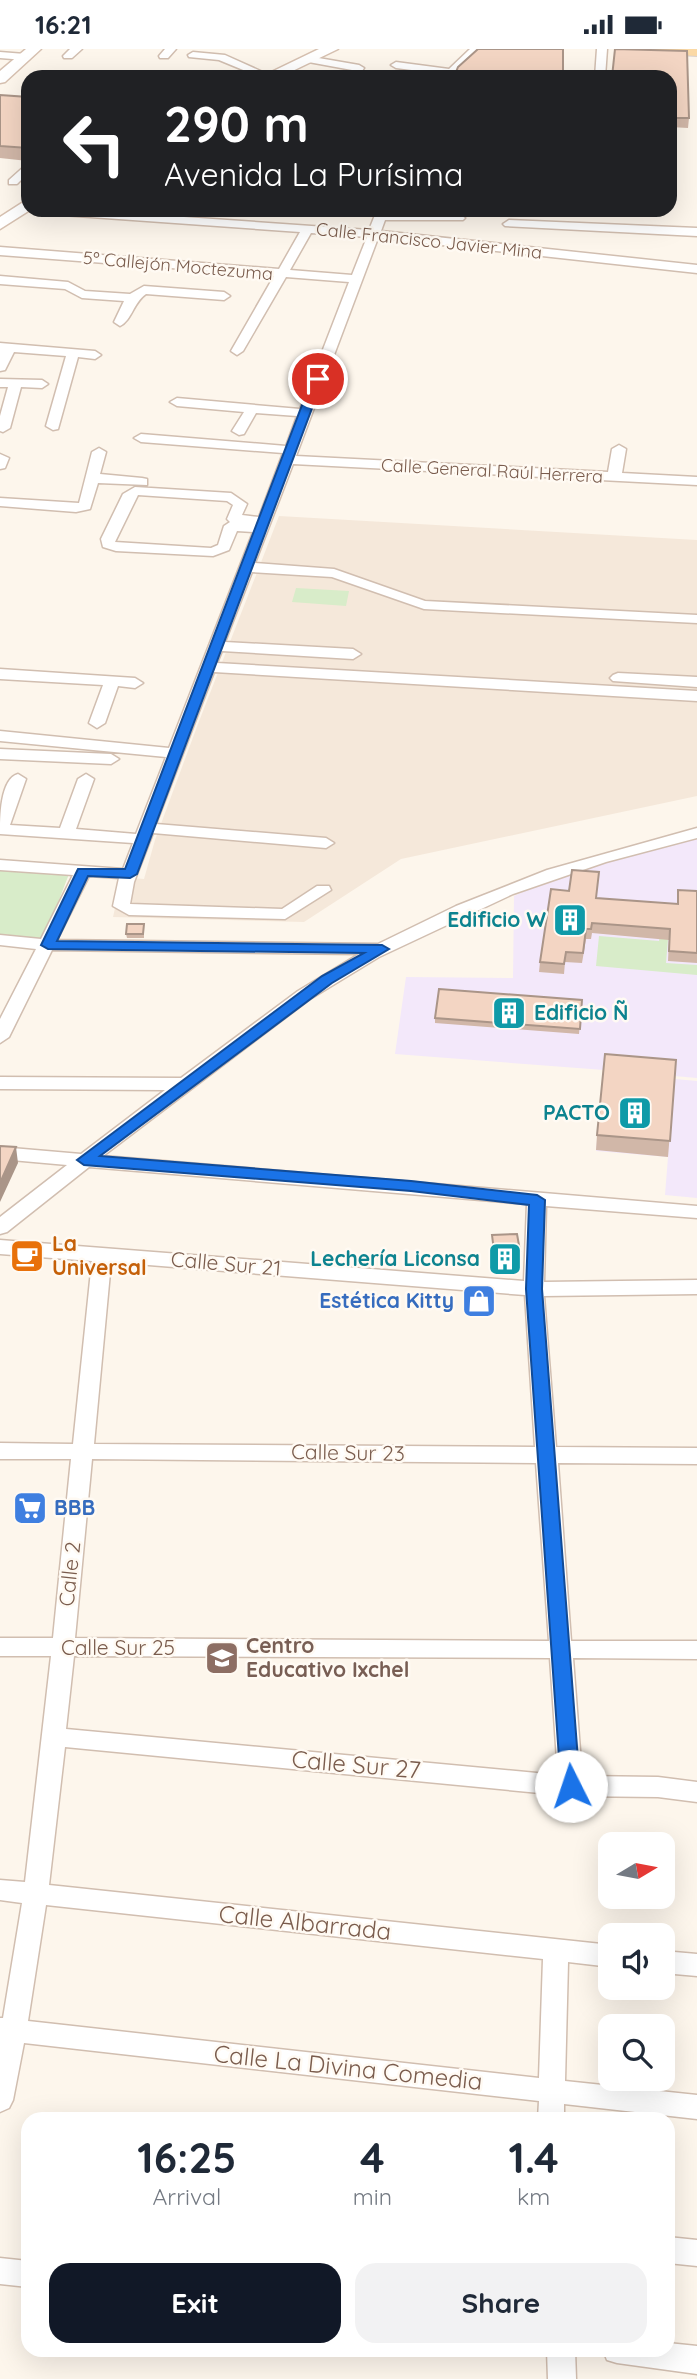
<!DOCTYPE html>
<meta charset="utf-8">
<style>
:root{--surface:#fff;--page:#f2f2f3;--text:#1f2937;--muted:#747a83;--accent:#111827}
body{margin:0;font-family:Quicksand,sans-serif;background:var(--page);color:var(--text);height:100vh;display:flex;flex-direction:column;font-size:26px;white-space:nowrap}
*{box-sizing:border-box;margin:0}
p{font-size:23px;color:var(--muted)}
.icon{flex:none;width:38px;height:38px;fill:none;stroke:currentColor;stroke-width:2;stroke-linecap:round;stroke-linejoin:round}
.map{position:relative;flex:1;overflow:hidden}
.side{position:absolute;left:21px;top:2063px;width:654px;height:245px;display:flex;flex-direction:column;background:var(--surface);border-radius:21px;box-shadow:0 7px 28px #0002}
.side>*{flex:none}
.banner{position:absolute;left:21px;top:21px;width:656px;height:147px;border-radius:21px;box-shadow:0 7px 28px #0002;background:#202124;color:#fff;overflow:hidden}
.needle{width:46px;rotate:80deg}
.tools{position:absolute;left:598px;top:1783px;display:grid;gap:14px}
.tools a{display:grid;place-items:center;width:77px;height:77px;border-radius:14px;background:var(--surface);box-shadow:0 7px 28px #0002;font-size:35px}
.pin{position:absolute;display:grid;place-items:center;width:60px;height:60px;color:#fff;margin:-30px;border:4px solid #fff;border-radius:50%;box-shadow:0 2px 7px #0007}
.me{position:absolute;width:77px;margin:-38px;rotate:356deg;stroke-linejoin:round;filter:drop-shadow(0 0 5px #0008)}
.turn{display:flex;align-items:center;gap:24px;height:147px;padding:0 28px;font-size:32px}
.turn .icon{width:91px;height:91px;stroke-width:2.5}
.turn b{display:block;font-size:49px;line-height:60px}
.eta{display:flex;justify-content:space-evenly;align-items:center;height:119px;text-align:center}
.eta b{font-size:42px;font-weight:800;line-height:49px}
.action{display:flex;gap:14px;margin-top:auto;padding:14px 28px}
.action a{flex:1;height:80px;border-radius:21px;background:var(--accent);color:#fff;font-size:28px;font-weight:800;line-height:80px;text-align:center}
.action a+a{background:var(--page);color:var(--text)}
.status{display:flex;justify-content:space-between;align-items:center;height:49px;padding:0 35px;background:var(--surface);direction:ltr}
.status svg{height:19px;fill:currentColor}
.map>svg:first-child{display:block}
</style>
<div class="status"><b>16:21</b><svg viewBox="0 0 49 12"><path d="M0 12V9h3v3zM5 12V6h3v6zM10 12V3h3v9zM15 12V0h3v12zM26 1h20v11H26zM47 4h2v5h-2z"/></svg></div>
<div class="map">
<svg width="697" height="2330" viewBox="0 0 697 2330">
<rect width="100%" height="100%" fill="#fdf6ec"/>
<path fill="#f5e8da" d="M279,467L697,491V747L401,810L304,873L113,868L122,828L144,830L155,791L198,675Z"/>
<path fill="#f3e8fa" d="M697,788V1029L674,1027L671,1062L675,1030L697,1032V1149L665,1146L668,1108L596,1102L604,1021L395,1005L406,928L513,929L514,847L558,827L625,806Z"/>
<path fill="#d8ecc9" d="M296,539L349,542L346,557L292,553Z
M0,819L69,825L44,890L0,885Z
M661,878L669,879L666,914L697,916V926L596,917L599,887L659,892Z"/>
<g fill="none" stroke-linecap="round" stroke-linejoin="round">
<g stroke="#d1beb0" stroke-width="3">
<path id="street" d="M70,0H82L72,9H64L63,7Z
M165,0H176L168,9H160L159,7Z
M470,0H481L452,28H441L443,25L396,19L391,16L396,13L449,20Z
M597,0H607L605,28H595Z
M0,3L25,5L30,8L25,11L0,9Z
M193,3L225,6L274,28H260L219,11L189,8L188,6Z
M307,7L359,16L364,19L358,28H348L352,21L303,12L302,10Z
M28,114V124L17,135H9V131Z
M28,161H83L369,181L377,161H389L388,164L459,165L465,169L463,171H385L381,182L697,216V224L378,189L296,407L608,423L612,400L619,396L626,400L622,424L697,428V436L293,415L255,514L334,520L425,552L697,566V574L424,560L332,528L252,523L225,593L353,600L361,605L353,610L222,602L217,614L697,642V652L214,623L156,775L326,789L334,794L326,799L153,784L134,833L130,855L282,860L317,837H329L331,841L285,870L129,866L113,857L119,829L89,827L57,891L378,895L456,857L547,821L697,779V789L606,813L513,845L379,908L310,950L103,1107L697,1157V1169L546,1157L544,1233L697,1231V1245L544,1247L556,1398L697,1399V1415L558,1414L571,1592H697V1610L573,1609L582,1727L658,1728L697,1733V1753L658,1748L571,1747L65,1698L49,1836L611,1896V1918L568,1913L565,2032L697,2046V2070L564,2055V2070H538L539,2052L24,1994L13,2051L9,2059L0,2063V1969H3L22,1854L0,1851V1831L25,1833L51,1607H0V1589H53L71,1410H0V1394L73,1395L92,1212L0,1205V1191L524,1232L527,1155L89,1118L7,1183L0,1185V1168L67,1116L0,1110V1098L81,1105L165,1041L0,1040V1028L181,1029L298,942L359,905L52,901L9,988L0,994V970L36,900L0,896V886L41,890L73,826L0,821V811L123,820L133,794L0,785C0,769 0,730 18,725L26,730L10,776L60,779L78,730L86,725L94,730L76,780L136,785L166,708L0,692V682L169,699L253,483L237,482L229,501L213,507L116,502L103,498L101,490L123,445L135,438L231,444L247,455L242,466L259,468L283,404L141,393L134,389L141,385L286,397L297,367L256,364L244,385L239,386L232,382L244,363L177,357L170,353L177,349L300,360L349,233L286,228L243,302L237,306L231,302L274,227L0,206V198L279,220L300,183L34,164ZM311,184L367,188L352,226L290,221ZM138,446L227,452L233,456L227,470L230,473L224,477L218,496L211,499L115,493ZM111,1213L525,1246L535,1398L94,1395ZM92,1410L536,1414L549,1592L75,1589ZM74,1607L550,1609L558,1726L66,1680ZM46,1856L543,1910L539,2029L28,1972Z
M509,171L697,179V187L505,177L503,175Z
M0,227L68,233L85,242L130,245L144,237L224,243L230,247L224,251L146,245C133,254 132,271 120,277L114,273L124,252L82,249L65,240L0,235Z
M0,294L95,302L101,306L95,310L78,308L58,380L53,381L46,377L66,307L14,303L5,321L0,322Z
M0,330L42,331L48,335L42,339L21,338L10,379L3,383L0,382V367L8,338H0Z
M99,399L106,403L100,425L142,429L147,430V436L98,434L90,460L76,463L0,457V449L79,454L92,403Z
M0,405L9,409L5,419L0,420Z
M0,620L135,629L143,634L135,639L118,637L105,674L97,679L89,674L103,636L0,630Z
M618,624L697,628V638L613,632L610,629L613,626Z
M0,700L111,705L119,710L111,715L0,710Z
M663,1902L697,1905V1927L663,1924Z
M668,2188L697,2191V2217L668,2214Z
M0,2209L28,2212V2238L0,2235Z
M668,2294L697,2297V2325L617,2314L607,2311L603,2301H668Z
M547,2301H575L576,2330H548Z"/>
</g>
<g stroke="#d6c0b0" stroke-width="3">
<path id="secondary" d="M26,0H41L5,33L0,34V22Z
M319,0H338L280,28H261Z
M28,150L30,161L0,180V168Z"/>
</g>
<g stroke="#dad1cd" stroke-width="2">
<path id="primary" d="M654,0H697V7L662,5Z"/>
</g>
<use href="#street" fill="#fff" fill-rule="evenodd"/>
<use href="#secondary" fill="#fff" fill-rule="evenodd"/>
<use href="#primary" fill="#fbd9a5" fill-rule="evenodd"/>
</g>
<path fill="#d1b7a8" d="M615,0L687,2L689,69L688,79L670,78V28H612Z
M0,46L28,48V112L0,109Z
M599,823L596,849L677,855L678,841L697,842V914L668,912L669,891L592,884L591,890H586L582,914L565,913L564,925L539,923L540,913L569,842Z
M144,875V889H127L126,885Z
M582,951L579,985L435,974V969Z
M676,1011L668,1108L596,1101L597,1086Z
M492,1186L520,1202L519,1218H494L492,1202Z"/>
<path fill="#aa9588" d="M16,1098L18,1114L0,1153V1134Z"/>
<path fill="#f3d5c3" stroke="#aa9588" stroke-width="2" d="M478,0H563V28H454L458,18Z
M615,0L687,2L689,69H670V28H612Z
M0,46L28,48V99L0,97Z
M572,821L599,823L596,849L678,855V841L697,842V904L669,902L670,880L592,874L591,880H586L583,904L566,903L564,915L540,913L551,840L569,842Z
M127,875H144L143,885H126Z
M439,940L582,951L580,980L435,969Z
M605,1005L676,1011L670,1092L597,1086Z
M0,1097L16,1098L0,1134Z
M517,1185L520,1202H494L492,1186Z"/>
<path fill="#1a73e8" stroke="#114b97" stroke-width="2" d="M318,326L323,330L137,825L130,829L88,827L57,892L382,896L389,900L332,934L100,1107L411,1132L537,1146L545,1151L542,1240L580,1737L578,1742L571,1745L564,1742L561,1737L526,1240L529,1156L411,1142L84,1116L77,1111L322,927L364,904L48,900L41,896L78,820H125L312,330Z"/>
<defs>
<g id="building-square" transform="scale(1.75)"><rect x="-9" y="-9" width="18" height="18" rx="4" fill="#0f9aa8" stroke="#fffaf3"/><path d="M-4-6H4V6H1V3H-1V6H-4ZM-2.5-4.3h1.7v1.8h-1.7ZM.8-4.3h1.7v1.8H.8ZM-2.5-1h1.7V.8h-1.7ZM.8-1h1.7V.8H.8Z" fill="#fff"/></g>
<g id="cafe-square" transform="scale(1.75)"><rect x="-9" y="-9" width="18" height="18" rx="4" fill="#e8710a" stroke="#fffaf3"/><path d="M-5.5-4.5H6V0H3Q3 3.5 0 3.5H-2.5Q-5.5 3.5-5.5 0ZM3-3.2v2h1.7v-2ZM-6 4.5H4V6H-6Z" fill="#fff"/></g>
<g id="shop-square" transform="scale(1.75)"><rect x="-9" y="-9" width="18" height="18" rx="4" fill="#3f7fe0" stroke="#fffaf3"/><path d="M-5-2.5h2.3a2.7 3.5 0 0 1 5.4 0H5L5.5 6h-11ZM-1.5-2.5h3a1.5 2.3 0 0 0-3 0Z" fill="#fff"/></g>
<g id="supermarket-square" transform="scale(1.75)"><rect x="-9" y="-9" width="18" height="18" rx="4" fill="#3f7fe0" stroke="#fffaf3"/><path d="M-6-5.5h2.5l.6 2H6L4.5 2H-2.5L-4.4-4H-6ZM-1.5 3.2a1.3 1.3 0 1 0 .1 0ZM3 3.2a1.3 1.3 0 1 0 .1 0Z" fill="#fff"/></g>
<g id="school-square" transform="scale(1.75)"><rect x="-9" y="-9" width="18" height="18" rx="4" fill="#8d6e63" stroke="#fffaf3"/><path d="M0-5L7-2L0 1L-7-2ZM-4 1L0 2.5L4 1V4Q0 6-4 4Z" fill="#fff"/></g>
</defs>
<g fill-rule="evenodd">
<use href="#building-square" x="570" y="871"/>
<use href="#building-square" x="509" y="964"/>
<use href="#building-square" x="635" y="1064"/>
<use href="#cafe-square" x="27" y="1207"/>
<use href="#building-square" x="505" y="1210"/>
<use href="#shop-square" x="479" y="1252"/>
<use href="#supermarket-square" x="30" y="1459"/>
<use href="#school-square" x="222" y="1609"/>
</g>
<g text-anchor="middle" stroke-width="5" stroke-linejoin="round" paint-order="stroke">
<g font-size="18" fill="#7a5c4d" stroke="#fffaf3">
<text transform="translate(429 192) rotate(6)" y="6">Calle Francisco Javier Mina</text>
<text transform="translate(178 217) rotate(5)" y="6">5º Callejón Moctezuma</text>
<text transform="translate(492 422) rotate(3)" y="6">Calle General Raúl Herrera</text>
</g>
<g font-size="21" font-weight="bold" fill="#0d838f" stroke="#fffaf3" text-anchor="end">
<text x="546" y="878">Edificio W</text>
<text x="534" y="971" text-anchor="start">Edificio Ñ</text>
<text x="610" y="1071">PACTO</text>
<text x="480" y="1217">Lechería Liconsa</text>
</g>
<g font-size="21" font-weight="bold" fill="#c56008" stroke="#fffaf3" text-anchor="start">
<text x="52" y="1202">La<tspan x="52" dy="24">Universal</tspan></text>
</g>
<g font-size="21" fill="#7a5c4d" stroke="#fffaf3">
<text transform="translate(226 1215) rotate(5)" y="7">Calle Sur 21</text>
<text transform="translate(348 1404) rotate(1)" y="7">Calle Sur 23</text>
<text transform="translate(70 1525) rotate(-84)" y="7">Calle 2</text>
<text x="118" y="1606">Calle Sur 25</text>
</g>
<g font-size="21" font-weight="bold" fill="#366cbe" stroke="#fffaf3" text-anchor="end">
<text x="454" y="1259">Estética Kitty</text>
<text x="54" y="1466" text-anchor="start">BBB</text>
</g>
<g font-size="21" font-weight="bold" fill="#785e54" stroke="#fffaf3" text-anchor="start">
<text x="246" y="1604">Centro<tspan x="246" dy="24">Educativo Ixchel</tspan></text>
</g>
<g font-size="24" fill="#7a5c4d" stroke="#fffaf3">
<text transform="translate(356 1716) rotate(5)" y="8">Calle Sur 27</text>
<text transform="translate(305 1874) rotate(6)" y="8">Calle Albarrada</text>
<text transform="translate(348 2019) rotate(6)" y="8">Calle La Divina Comedia</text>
</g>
</g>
</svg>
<div class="tools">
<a><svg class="needle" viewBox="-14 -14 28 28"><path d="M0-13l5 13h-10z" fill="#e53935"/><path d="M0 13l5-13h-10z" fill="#747a83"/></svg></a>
<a><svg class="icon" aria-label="sound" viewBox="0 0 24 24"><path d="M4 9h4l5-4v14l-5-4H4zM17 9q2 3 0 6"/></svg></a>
<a><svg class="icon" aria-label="search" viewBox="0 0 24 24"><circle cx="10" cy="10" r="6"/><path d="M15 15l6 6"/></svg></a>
</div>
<div class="pin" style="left:318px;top:330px;background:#d93025"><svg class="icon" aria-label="arrive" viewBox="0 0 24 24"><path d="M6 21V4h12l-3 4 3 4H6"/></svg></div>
<svg class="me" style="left:571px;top:1737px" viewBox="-20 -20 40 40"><circle r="19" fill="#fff"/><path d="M0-13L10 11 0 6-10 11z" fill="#1a73e8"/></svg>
<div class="banner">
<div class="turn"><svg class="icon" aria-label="left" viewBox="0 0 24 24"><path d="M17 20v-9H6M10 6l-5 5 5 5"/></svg><div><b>290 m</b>Avenida La Purísima</div></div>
</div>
<section class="side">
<div class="eta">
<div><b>16:25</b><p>Arrival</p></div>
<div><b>4</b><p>min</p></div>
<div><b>1.4</b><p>km</p></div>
</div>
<div class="action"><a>Exit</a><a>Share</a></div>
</section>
</div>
